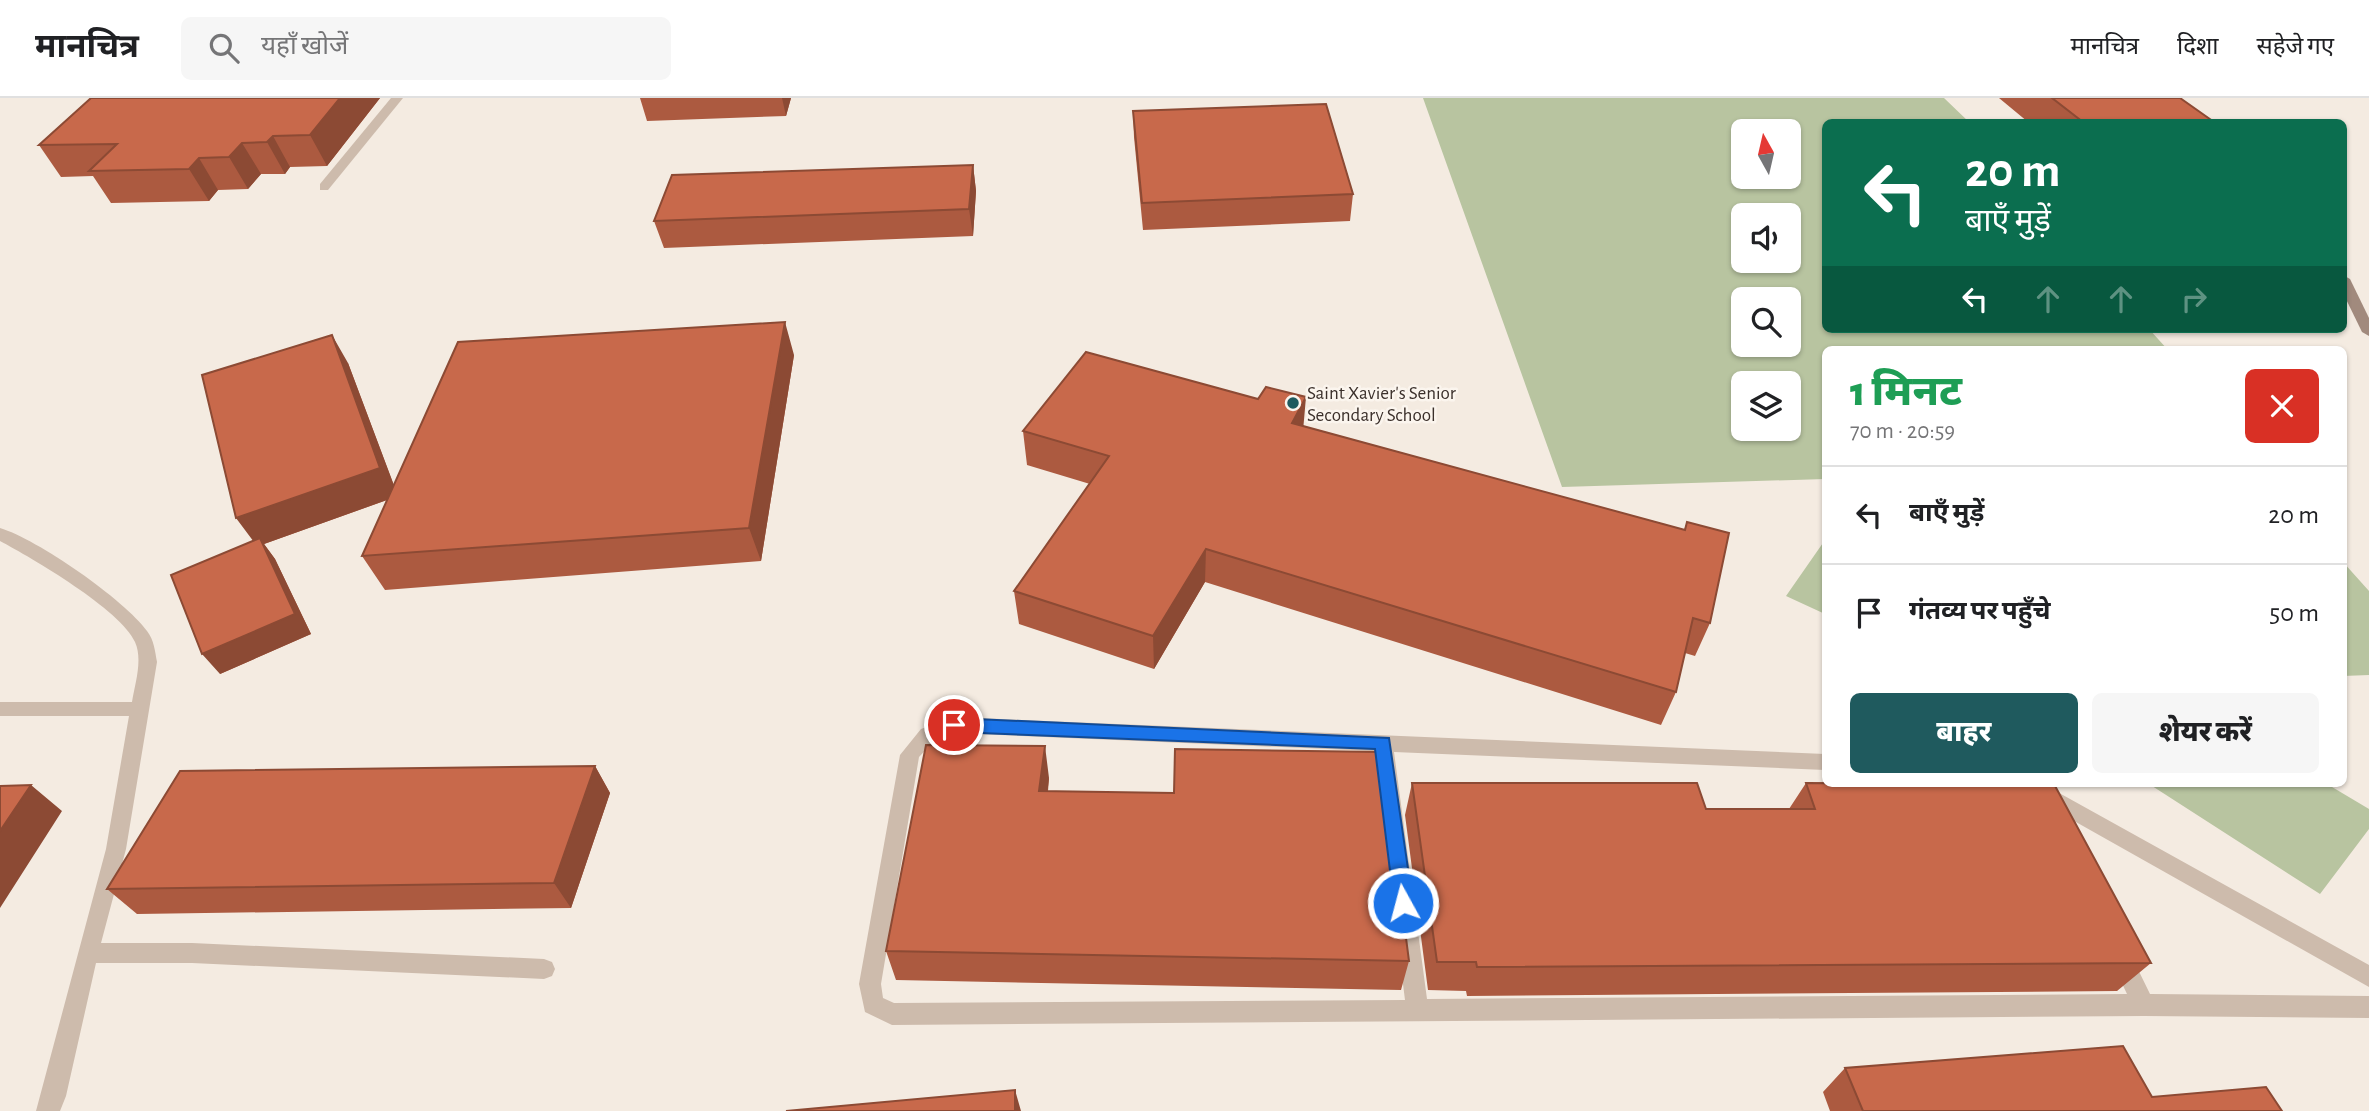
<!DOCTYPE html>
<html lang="hi">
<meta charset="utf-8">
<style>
:root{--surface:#fff;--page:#f6f6f6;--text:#202124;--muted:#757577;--line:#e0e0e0;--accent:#1f5a5e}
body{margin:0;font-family:"Alegreya Sans","Noto Sans Devanagari",sans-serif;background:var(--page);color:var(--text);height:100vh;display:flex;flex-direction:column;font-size:26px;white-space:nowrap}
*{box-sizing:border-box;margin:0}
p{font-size:23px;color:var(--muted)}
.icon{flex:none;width:38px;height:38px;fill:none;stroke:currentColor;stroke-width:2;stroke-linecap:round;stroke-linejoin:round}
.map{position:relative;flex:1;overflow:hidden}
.side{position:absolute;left:1822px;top:248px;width:525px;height:441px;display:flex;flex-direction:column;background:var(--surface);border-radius:10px;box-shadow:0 2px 5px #0004}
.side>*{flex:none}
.hud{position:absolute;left:1822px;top:21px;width:525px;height:214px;border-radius:10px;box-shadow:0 2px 5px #0004;background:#0b6e4f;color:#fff;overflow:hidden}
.needle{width:46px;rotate:352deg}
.tools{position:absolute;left:1731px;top:21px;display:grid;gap:14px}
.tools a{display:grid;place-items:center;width:70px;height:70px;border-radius:10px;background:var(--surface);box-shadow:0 2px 5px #0004;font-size:35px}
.pin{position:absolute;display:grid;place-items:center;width:60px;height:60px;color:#fff;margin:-30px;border:4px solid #fff;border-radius:50%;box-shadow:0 2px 7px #0007}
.me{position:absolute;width:77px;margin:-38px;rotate:353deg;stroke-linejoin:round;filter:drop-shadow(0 0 5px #0008)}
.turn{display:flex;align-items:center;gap:24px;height:147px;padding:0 28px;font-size:32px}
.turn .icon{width:91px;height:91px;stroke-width:2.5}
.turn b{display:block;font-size:49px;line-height:60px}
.lanes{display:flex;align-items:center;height:66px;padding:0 28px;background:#0003;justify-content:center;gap:35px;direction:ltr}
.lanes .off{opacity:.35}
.round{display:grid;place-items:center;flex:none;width:74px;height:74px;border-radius:10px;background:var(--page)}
.head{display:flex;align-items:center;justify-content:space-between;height:119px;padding:0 28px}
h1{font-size:42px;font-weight:800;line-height:52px;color:#1e9e55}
.button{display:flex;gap:14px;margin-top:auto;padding:14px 28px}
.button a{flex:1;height:80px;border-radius:10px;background:var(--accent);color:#fff;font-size:28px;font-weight:800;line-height:80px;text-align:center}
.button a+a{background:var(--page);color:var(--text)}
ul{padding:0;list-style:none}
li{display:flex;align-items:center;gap:21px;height:98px;padding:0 28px;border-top:2px solid var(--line)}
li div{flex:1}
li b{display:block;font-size:26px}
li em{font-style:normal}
header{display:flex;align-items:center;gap:42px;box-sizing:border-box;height:98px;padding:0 35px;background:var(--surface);border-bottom:2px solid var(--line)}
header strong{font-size:33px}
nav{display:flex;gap:38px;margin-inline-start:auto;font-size:24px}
.search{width:490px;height:63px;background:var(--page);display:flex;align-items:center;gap:18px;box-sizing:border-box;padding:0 24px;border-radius:10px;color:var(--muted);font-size:26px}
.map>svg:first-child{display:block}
</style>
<header>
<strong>मानचित्र</strong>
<div class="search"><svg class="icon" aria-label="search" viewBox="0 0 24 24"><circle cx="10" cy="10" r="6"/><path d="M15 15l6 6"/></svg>यहाँ खोजें</div>
<nav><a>मानचित्र</a><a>दिशा</a><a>सहेजे गए</a></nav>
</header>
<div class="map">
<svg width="2369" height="1013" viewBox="0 0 2369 1013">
<rect width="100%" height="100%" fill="#f4ebe1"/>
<path fill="#b8c4a0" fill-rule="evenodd" d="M1423,0H1944L1969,24H1825V231H2149L2168,252H1825V381L1562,389ZM1743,33H1788V79H1743ZM1743,117H1788V163H1743ZM1743,201H1788V247H1743ZM1743,285H1788V331H1743Z
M1825,442V516L1786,498Z
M2343,464L2369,493V577L2343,578Z
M2149,686H2327L2369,711V731L2320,796Z"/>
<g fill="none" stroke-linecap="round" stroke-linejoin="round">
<path fill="#cdbbac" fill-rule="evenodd" d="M391,0H403L328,92H320V86Z"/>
<path fill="#cdbbac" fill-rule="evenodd" d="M0,430C37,441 125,502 147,533C154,542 155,553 157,564L126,751L101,845H192L544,861L552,864L555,871L552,878L544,881L192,865H96L66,998L60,1013H36L106,751L129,618H0V604H132C135,585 143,562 135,544C121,512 32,460 0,443Z
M954,619L1825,656V672L1394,654L1427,901L2127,896L2110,860L2113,853L2121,850L2129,853L2150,896L2369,898V920L2144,918L892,927L865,914L859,886L900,657L921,631ZM954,635L1374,653L1405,902L894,905L883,900L881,886L919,659L935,642Z
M2016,686H2043L2369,867V889L2019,692Z"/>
<path fill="#a18a7d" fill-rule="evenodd" d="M2343,177L2350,181L2369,220V238L2362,234L2343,195Z"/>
</g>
<path fill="#ac5a40" d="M91,0H380L327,68L290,69L285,76H261L248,91L218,92L209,103L111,105L93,78L61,79L39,47Z
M640,0H791L786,18L647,23Z
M1999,0H2180L2214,24H2028Z
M1133,13L1353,96L1350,123L1143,132L1134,39Z
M973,67L976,93L973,138L664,150L654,123Z
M794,257L761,463L385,492L362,458L387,402L264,446L275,461L311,536L220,576L253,443L348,265L394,388Z
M1304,328L1684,432L1687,424L1710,525L1695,558L1685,555L1676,594L1661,627L1205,484L1154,571L1019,526L1014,493L1090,386L1027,367L1023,333Z
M595,668L610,695L571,810L137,816L107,791Z
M1049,680L1048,693L1409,863L1401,892L896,882L886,853Z
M1412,685L1706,711H1789L1806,685L2151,865L2117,893L1467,898L1466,893L1428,892L1405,717Z
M1845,970L2152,999L2282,1013H1830L1823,994Z"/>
<path fill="#8c4a34" d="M340,0H380L327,68L310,37Z
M782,0H791L786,18Z
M273,38L290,69L285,76L267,44Z
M242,45L261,76L248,91L229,59Z
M199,60L218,92L209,103L189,71Z
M973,67L976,93L973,138L969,111Z
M785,224L794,257L761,463L749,430Z
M332,237L348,265L398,398L264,446L275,461L311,536L220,576L202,556L257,448L236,420Z
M1306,299L1303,333L1292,325Z
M1206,451L1205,484L1154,571L1153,538Z
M1045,648L1049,680L1044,724L1039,693Z
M595,668L610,695L571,810L554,785Z
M31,687L62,713L0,810V733Z
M1015,992L1021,1013H1015Z"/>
<path fill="#c8694b" stroke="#8c4a34" stroke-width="2" d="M91,0H340L310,37L273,38L267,44L242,45L229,59L199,60L189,71L89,73L117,46L39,47Z
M2052,0H2180L2214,24H2083Z
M1326,6L1353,96L1142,105L1133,13Z
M973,67L969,111L654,123L672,77Z
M785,224L749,430L362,458L458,244Z
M332,237L380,370L236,420L202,277Z
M1086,254L1258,301L1266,289L1306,299L1292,325L1685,432L1687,424L1729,435L1710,525L1693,520L1676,594L1206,451L1153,538L1014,493L1109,358L1023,333Z
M260,440L295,516L202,556L171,477Z
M926,647L1045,648L1039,693L1174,695L1175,651L1382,654L1409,863L886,853Z
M595,668L554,785L107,791L180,673Z
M1412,685H1697L1706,711H1815L1806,685L2054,686L2151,865L1477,869L1476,864H1437Z
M31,687L0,733V688Z
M2123,948L2152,999L2266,989L2282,1013H1863L1845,970Z
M1015,992V1013H786Z"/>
<path fill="#1a73e8" stroke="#114b97" stroke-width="2" d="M954,620L1389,640L1413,805L1410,811L1403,814L1396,811L1394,805L1375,651L954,634L948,632L946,627L948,622Z"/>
<circle fill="#1f5a5e" stroke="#fbf5ee" stroke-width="2.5" cx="1293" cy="305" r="7"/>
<g text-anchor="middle" stroke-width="5" stroke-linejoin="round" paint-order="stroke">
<g font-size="19" fill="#3b302b" stroke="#fbf5ee" text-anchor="start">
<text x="1307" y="301">Saint Xavier's Senior<tspan x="1307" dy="22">Secondary School</tspan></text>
</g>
</g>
</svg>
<div class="tools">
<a><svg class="needle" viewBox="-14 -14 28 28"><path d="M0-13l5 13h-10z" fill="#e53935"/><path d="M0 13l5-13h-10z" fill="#757577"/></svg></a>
<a><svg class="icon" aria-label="sound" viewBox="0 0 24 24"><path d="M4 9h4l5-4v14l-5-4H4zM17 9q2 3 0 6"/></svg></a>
<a><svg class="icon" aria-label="search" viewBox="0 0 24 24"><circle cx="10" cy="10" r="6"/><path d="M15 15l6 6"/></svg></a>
<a><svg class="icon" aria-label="layers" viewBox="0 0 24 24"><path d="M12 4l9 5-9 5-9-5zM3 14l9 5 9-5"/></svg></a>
</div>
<div class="pin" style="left:954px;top:627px;background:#d93025"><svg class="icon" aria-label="arrive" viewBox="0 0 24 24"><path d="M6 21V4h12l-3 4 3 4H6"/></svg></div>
<svg class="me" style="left:1403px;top:805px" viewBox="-20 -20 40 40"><circle r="17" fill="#1a73e8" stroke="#fff" stroke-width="3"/><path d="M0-11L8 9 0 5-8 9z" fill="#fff"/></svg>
<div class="hud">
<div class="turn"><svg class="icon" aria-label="left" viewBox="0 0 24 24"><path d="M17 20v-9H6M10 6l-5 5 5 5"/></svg><div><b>20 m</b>बाएँ मुड़ें</div></div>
<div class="lanes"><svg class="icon" aria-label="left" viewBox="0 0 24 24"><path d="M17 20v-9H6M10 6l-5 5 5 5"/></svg><svg class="icon off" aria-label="ahead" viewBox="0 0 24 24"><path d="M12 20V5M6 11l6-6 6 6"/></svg><svg class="icon off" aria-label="ahead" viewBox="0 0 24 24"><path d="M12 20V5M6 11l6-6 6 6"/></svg><svg class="icon off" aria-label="right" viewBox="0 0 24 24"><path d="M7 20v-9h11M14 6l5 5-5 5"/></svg></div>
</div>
<section class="side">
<div class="head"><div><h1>1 मिनट</h1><p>70 m · 20:59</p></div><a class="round" style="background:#d93025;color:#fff"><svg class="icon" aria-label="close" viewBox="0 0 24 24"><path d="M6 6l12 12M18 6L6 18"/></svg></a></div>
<ul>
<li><svg class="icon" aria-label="left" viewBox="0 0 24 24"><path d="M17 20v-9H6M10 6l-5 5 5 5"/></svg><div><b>बाएँ मुड़ें</b></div><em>20 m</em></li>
<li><svg class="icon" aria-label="arrive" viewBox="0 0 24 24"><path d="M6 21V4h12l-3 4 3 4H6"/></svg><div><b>गंतव्य पर पहुँचे</b></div><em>50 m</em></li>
</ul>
<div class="button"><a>बाहर</a><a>शेयर करें</a></div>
</section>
</div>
